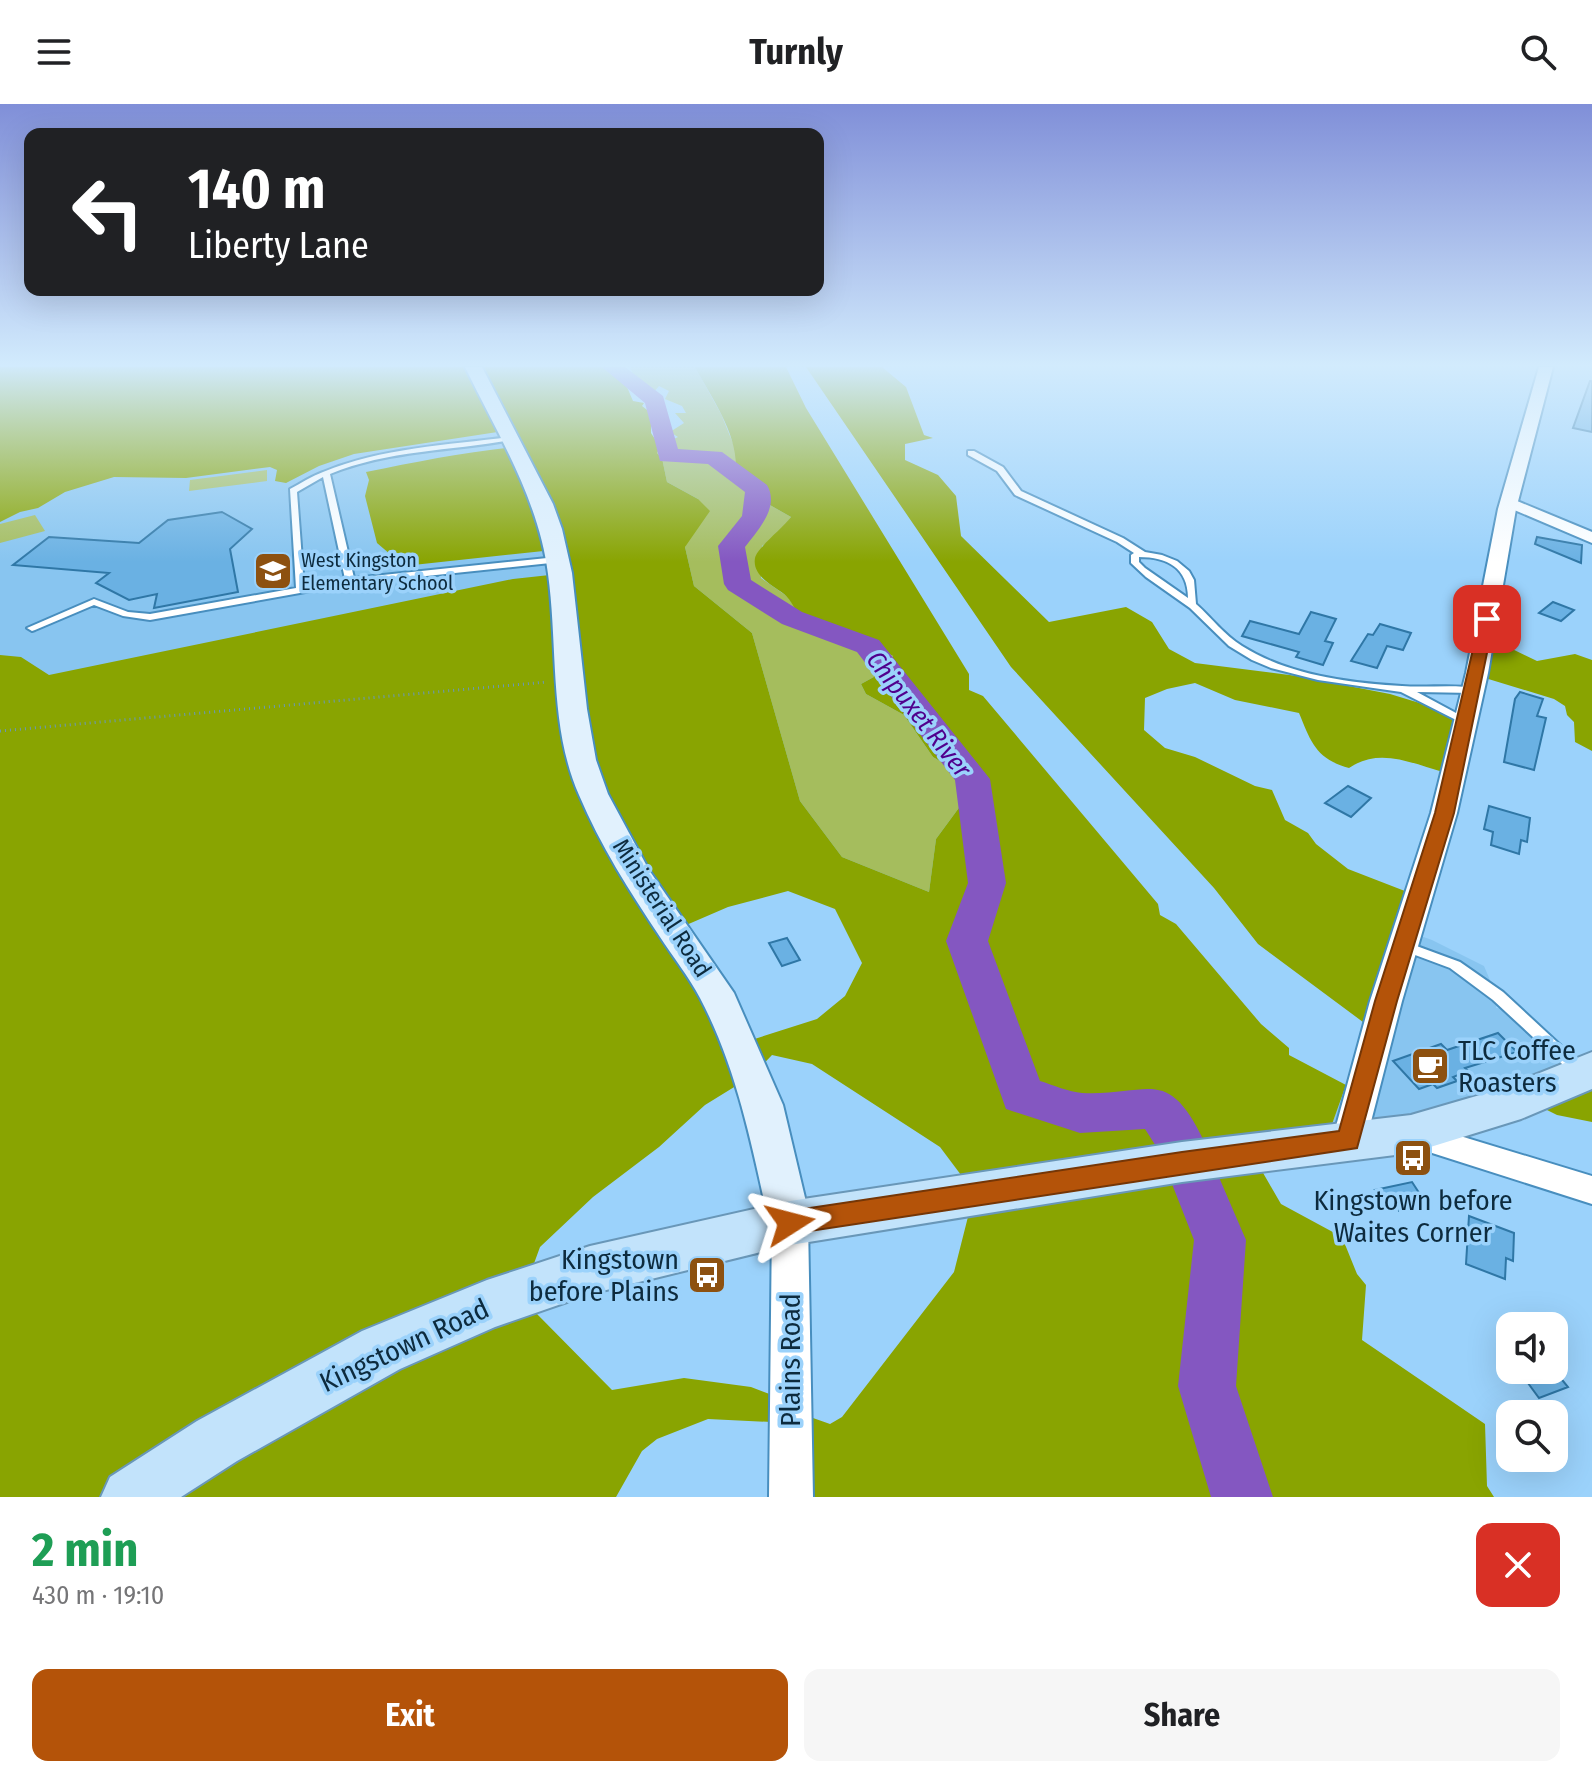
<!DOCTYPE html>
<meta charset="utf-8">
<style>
:root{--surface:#fff;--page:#f6f6f6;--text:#202124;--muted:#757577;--accent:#b45309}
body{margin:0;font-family:"Fira Sans Condensed",sans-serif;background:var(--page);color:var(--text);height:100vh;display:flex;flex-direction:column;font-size:30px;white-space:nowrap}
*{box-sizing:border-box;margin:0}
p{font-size:26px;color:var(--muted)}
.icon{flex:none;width:44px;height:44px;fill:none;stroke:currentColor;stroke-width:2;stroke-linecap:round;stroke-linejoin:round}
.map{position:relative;height:1393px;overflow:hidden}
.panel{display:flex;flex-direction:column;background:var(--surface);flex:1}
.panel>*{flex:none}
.guide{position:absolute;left:24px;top:24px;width:800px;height:168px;border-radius:16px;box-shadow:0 8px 32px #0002;background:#202124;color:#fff;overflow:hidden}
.tools{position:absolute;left:1496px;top:1208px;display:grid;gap:16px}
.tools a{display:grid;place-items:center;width:72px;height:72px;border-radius:16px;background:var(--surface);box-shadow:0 8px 32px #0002;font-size:40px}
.pin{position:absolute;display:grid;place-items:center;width:68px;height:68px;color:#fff;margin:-34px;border-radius:16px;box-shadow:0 4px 12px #0006}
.me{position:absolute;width:88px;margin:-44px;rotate:81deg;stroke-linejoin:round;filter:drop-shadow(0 0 6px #0008)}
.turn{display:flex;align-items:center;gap:28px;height:168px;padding:0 32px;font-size:36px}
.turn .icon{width:104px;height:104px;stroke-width:2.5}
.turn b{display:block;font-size:56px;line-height:68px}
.round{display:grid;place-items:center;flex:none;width:84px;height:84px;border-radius:16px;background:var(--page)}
.headline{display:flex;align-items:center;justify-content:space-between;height:136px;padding:0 32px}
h1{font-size:48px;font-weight:700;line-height:60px;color:#1e9e55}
.primary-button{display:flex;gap:16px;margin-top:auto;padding:16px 32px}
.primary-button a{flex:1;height:92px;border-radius:16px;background:var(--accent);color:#fff;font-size:32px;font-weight:700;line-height:92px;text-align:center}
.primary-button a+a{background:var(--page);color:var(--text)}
header{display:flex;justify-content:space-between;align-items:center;height:104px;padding:0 32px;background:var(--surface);font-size:36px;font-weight:700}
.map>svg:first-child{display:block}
</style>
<header><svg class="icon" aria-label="menu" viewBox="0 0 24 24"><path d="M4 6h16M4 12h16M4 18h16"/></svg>Turnly<svg class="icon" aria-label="search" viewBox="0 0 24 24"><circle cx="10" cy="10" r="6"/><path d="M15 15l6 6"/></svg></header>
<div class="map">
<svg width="1592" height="1393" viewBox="0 0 1592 1393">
<rect width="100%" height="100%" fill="#9bd2fb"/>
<path fill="#88c5f0" d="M490,311L543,432L548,503L0,603V390Z
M1401,825L1432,836L1484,862L1498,895L1496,904L1507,905L1579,963L1426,1012L1331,1023Z"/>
<path fill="#a5bd5d" d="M630,263H695L721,310L744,366L755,379L761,396L791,413L779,430L762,442L761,474L788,493L802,514L893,552L892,563L861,580L866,590L904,611L933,653L943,659L963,681L961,701L936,735L929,788L842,753L800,697L752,529L694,482L685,443L698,395L667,378L662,354L657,349L660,343L668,342L667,338L678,333L670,328L684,319L675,309H686L682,302L665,295L669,287L659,282L653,289L640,282L642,280L634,273Z
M267,366V377L189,387L190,376Z
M35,411L45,427L0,439V420Z"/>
<path fill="#89a401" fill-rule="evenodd" d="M0,263H623L624,276L633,297L644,299L642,302L651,309V329L660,343L657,349L662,354L667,378L698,395L710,407L685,443L694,482L752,529L800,697L842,753L929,788L936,735L961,701L963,681L943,659L933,653L904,611L866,590L861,580L892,563L893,552C868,536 827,533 802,514C795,508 792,496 784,490C772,481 752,472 755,454C757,444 783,424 791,413L761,396L755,379L736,362C736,327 711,293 695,263H786L806,304L969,570V586L983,592L1158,800L1160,811L1176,820L1261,920L1289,944V951L1346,981L1331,1023L1251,1048L1281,1100L1342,1133L1357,1170L1366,1181L1362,1236L1485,1320L1487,1382L1494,1393H793L792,1319L708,1315L657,1335L642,1347L616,1393H0V551L21,553L49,571L513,475L559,470L553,446L404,462L377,439L365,392L369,376L366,368C415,358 464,348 514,343L504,327L354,350L319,362L286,379L275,377L277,366L270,363L186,374L114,373L65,388L38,404L20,408L0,418ZM788,787L835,805L862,859L845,892L817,915L742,939L677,825L728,803ZM772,951L812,960L940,1043L961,1071L972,1097L954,1168L842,1313L830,1320L796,1308L775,1292L751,1283L684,1274L612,1286L536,1209L524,1187L540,1143L593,1093L659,1043L705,1001L752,972Z
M806,263H882L906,283L924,331L933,334L905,340V356L938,371L956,392L961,432L1049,518L1126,503L1152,518L1169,545L1195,559L1297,572L1390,590L1459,611L1443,668C1411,659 1379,643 1349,664C1316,655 1311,638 1299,609L1235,596L1195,579L1167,585L1145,594L1144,626L1165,644L1195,653L1255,682L1272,686L1285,716L1308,729L1316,740L1348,765L1410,789L1371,924L1258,840L1214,784L1011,563Z
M1506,542L1537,557L1575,550L1592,556V647L1575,638L1574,618L1567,611L1565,602L1554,595L1472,570L1479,549Z
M1592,957V1018L1557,1011L1515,990Z"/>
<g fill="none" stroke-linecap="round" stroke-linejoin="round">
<path fill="#8457c1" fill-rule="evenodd" d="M602,263H625L663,292L678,345L722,348L767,381C780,403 758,426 745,443L751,476L802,508L879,536L990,675L1006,779L988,837L1040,977C1053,981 1069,988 1082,989C1151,992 1167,960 1205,1039L1198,1054C1165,1065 1161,1049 1145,1025L1080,1029L1006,1005L946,837L968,779L955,676L857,548L782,520L728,486L724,480L718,442L742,412L745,388L708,360L660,357L645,299Z
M1197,1058L1215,1064L1246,1136L1236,1282L1273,1393H1211L1178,1282L1194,1136L1172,1080L1179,1064Z"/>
</g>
<path fill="#6ab1e3" stroke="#2f77a6" stroke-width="2" d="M1590,277H1592V328L1573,324Z
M222,408L252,425L230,445L238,488L154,504L157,490L129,496L96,479L109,469L13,461L49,433L139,439L168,416Z
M1537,433L1582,441L1581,459L1535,440Z
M1553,498L1574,506L1561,517L1539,509Z
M1311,508L1336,515L1325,537L1333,539L1323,561L1296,553L1299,548L1242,532L1250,517L1299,530Z
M1380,520L1411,529L1403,546L1387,542L1377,564L1351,557L1368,530L1373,531Z
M1520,588L1543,595L1537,612L1546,614L1534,666L1504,658L1515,595Z
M1348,682L1371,694L1351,713L1325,699Z
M1489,702L1530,714L1527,738L1521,736L1519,750L1491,741L1493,728L1484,725Z
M787,834L800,856L782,862L769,839Z
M1498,929L1517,948L1465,964L1468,967L1453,973L1457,977L1437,984L1433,980L1419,985L1393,957L1441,940L1447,946Z
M1412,1078L1427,1101L1399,1107L1395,1101L1387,1103L1375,1086Z
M1469,1112L1514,1129L1513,1157L1506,1154L1505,1175L1466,1160Z
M1554,1266L1568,1283L1539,1294L1525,1275Z"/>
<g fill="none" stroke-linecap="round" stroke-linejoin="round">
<g stroke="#488ebe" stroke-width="4">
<path id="service" d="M510,333L512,334V336C451,347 389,346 330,370L354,474L557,453L560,454V458L350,480L150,516L123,512L94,501L35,526L32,527L27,524L94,495L128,508L150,510L296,484L290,385C301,379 312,372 323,368C381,344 447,341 510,333ZM323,373L345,475L304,483L297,388Z
M968,347H974L1003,363L1021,387L1123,434L1145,448L1162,451L1177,457L1189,467L1194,476L1196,500C1212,514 1224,531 1242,542C1288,571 1349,579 1402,582C1427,584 1452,580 1476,584L1478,586L1473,589L1417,588L1469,616L1464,619L1460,618L1401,588L1318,576L1271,564L1252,556L1229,542L1190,504L1146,473L1131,459V451L1134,449L1117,438L1015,391L997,367L968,351ZM1139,453C1167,453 1188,464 1188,494L1145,464L1139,458Z
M1403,837L1460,858L1503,888L1584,963L1586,967L1584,971L1579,973L1574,971L1493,896L1450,864L1399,845L1397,842L1399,839Z"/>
</g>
<g stroke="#488ebe" stroke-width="4">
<path id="minor" d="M1510,394L1592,428V439L1505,402L1502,399Z
M1414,1018L1592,1072V1100L1404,1040L1399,1031L1404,1022Z"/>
</g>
<g stroke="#488ebe" stroke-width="4">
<path id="tertiary" d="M1539,263H1553L1516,405L1488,569L1457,709L1402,897L1366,1037L1361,1048L1349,1052L1337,1048L1332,1037L1370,897L1431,709L1466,569L1498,405Z
M790,1102L803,1107L808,1119L813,1393H769L772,1119L777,1107Z"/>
</g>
<g stroke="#488ebe" stroke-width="4">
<path id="secondary" d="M465,263H482L553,400L562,425L572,469L587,605L596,656L608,690L649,766L734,889L783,1001L811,1119L805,1133L790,1139L775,1133L769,1119C752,1042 737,964 700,894C689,873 673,853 660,833C630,788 600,741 579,691C549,623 558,542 548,470C539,396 497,329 465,263Z"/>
</g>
<g stroke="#6997b8" stroke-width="4">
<path id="primary" d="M1592,948V985L1521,1015L1411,1049L1182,1078L790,1141L590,1190L495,1223L400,1265L237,1357L181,1393H101L110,1373L197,1317L362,1227L487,1176L590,1142L790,1097L1182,1038L1411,1011L1497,986Z"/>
</g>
<path stroke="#6a98b9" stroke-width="3" stroke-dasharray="1 4" stroke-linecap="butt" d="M0,627L547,578"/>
<use href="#service" fill="#fff" fill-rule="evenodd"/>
<use href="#minor" fill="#fff" fill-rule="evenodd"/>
<use href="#tertiary" fill="#fff" fill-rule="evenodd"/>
<use href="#secondary" fill="#e1f1fd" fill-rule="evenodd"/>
<use href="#primary" fill="#c2e3fb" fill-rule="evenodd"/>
</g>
<linearGradient id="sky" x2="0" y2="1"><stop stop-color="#808fd8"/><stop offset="0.57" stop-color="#d2ebfd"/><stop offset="1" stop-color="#d2ebfd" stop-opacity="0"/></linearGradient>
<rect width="1592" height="458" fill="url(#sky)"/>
<path fill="#b45309" stroke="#753606" stroke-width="2" d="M1487,510L1494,515L1454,709L1397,897L1357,1044L790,1130L781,1127L777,1119L781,1110L790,1107L1182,1048L1339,1027L1375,897L1435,709L1480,515Z"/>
<defs>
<g id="school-square" transform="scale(2)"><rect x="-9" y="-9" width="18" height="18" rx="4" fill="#8d5110" stroke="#9bd2fb"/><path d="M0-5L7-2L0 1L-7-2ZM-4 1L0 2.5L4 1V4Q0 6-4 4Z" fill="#fff"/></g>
<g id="cafe-square" transform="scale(2)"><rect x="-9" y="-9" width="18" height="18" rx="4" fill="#8d5110" stroke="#9bd2fb"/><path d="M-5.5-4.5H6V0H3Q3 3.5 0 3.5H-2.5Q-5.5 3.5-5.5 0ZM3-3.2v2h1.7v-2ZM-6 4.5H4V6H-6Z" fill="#fff"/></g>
<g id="bus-square" transform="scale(2)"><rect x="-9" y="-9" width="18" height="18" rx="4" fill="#8d5110" stroke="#9bd2fb"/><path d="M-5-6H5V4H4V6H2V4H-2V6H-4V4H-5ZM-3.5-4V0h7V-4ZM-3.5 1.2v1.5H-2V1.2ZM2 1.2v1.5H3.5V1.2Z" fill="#fff"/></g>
</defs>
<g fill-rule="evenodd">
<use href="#school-square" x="273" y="467"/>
<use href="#cafe-square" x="1430" y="962"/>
<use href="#bus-square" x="1413" y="1054"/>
<use href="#bus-square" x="707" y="1171"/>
</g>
<g text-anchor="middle" stroke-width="7" stroke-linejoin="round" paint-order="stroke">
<g font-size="20" fill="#0d2b3e" stroke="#9bd2fb" text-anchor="start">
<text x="301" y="463">West Kingston<tspan x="301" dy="23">Elementary School</tspan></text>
</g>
<g font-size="24" fill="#0d2b3e" stroke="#9bd2fb">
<text transform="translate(662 804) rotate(57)" y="8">Ministerial Road</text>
</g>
<g font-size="26" font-style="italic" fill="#50008d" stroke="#9bd2fb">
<text transform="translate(919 610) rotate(52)" y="9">Chipuxet River</text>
</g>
<g font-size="28" fill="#0d2b3e" stroke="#9bd2fb" text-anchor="start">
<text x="1458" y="956">TLC Coffee<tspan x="1458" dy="32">Roasters</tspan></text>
<text x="1413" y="1106" text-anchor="middle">Kingstown before<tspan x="1413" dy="32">Waites Corner</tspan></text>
<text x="679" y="1165" text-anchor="end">Kingstown<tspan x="679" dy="32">before Plains</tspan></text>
</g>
<g font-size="28" fill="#0d2b3e" stroke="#9bd2fb">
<text transform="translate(404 1241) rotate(-25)" y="10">Kingstown Road</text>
<text transform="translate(790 1256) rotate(-90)" y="10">Plains Road</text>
</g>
</g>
</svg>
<div class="tools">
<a><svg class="icon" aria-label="sound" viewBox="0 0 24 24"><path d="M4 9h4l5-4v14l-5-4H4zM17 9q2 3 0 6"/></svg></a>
<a><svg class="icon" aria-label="search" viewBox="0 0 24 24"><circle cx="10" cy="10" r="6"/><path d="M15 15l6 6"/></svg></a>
</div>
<div class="pin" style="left:1487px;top:515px;background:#d93025"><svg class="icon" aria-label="arrive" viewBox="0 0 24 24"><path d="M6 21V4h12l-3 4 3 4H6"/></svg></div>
<svg class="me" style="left:790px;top:1119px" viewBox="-20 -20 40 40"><path d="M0-17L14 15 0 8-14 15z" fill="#b45309" stroke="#fff" stroke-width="4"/></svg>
<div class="guide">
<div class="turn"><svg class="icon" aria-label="left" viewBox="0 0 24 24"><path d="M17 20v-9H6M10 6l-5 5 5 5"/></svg><div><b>140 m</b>Liberty Lane</div></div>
</div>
</div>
<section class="panel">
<div class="headline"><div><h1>2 min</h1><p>430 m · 19:10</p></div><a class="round" style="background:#d93025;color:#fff"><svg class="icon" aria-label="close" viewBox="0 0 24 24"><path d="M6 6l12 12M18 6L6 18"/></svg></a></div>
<div class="primary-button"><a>Exit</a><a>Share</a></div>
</section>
